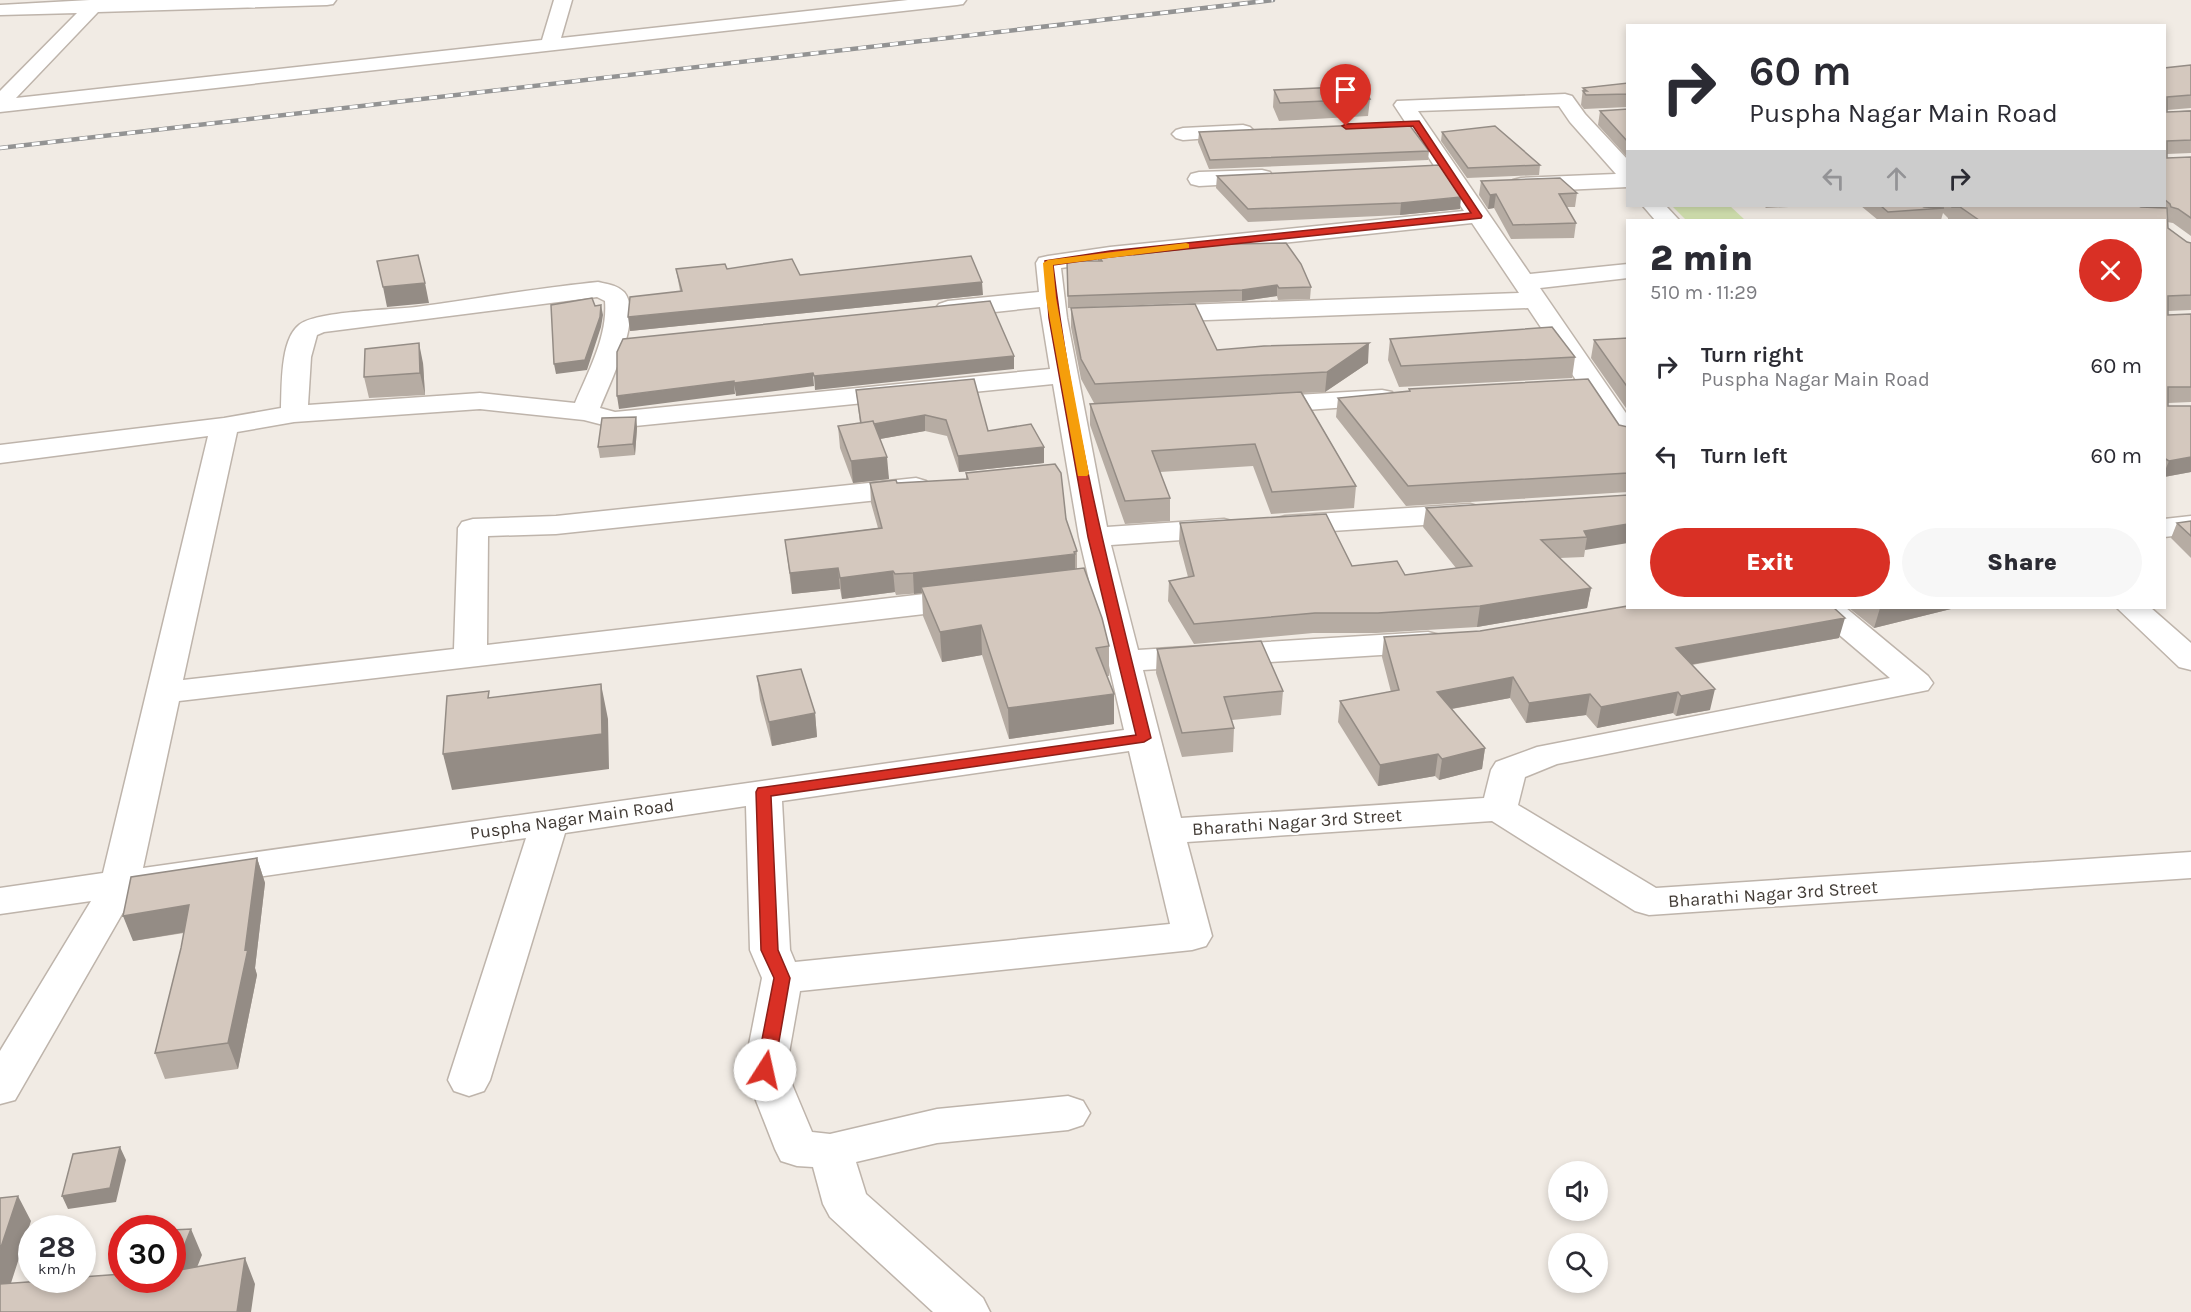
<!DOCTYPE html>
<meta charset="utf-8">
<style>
:root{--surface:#fff;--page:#f7f7f7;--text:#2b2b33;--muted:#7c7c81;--accent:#d93025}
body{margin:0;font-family:Karla,sans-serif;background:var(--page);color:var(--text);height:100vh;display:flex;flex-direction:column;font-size:22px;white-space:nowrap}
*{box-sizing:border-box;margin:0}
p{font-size:20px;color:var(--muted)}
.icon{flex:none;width:33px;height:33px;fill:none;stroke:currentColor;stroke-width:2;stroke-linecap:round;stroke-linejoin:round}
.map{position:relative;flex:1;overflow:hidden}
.side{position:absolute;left:1626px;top:219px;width:540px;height:390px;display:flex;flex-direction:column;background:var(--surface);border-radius:0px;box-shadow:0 3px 9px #0003}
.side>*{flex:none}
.hud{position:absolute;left:1626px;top:24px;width:540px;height:183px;border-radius:0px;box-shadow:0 3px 9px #0003;background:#fff;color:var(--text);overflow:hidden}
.fabs{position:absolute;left:1548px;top:1161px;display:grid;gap:12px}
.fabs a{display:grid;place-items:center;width:60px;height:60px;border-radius:50%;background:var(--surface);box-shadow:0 3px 9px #0003;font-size:30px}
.speed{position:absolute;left:18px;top:1215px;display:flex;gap:12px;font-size:30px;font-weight:700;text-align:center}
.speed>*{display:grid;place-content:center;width:78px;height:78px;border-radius:50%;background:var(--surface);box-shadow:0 3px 9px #0003;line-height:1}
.speed small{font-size:15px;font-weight:400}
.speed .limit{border:9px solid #d22;background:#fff;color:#111}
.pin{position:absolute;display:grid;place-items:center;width:51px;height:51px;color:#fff;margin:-62px -26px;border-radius:50% 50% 50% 0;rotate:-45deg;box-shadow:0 0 6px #0007}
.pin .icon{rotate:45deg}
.me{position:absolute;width:66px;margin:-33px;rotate:10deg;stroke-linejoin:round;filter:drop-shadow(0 0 4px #0008)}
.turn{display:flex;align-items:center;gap:21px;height:126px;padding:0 24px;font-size:27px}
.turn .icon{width:78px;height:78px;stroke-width:2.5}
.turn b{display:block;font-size:42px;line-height:51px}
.lanes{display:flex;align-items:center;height:57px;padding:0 24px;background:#0003;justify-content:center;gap:30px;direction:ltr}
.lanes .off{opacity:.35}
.round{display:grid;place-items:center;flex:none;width:63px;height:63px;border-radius:32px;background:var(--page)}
.headline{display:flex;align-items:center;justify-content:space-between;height:102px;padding:0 24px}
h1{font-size:36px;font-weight:800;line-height:45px}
.cta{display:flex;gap:12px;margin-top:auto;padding:12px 24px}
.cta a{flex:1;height:69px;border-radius:36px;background:var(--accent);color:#fff;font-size:24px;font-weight:800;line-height:69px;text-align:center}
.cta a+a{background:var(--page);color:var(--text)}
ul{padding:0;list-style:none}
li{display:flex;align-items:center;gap:18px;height:90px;padding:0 24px}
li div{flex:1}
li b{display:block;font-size:22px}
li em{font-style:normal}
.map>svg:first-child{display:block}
</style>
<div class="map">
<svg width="2191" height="1312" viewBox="0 0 2191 1312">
<rect width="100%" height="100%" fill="#f1ebe4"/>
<path fill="#d3e2b0" d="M1672,206H1730L1745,220H1686Z"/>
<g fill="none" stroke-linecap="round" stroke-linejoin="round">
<g stroke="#beb4ab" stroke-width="3">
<path id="street" d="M90,0H336L333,4L327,5L98,12L16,98L542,40L554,0H572L561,38L908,0H966L963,4L957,5L0,112V91L77,13L0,15V5Z
M1565,94L1572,96L1585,114L1628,160V187L1521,192L1513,190L1510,185L1513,180L1521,178L1616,174L1570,122L1559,106L1418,111L1530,274L1628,264V278L1540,288L1628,416V445L1618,443L1528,308L1155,322L1146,319L1142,314L1146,309L1155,306L1519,293L1472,223L1110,261L1061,268L1067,318L1107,527L1224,519L1235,522L1239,528L1235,534L1224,537L1111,545L1138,650L1428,632L1440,635L1444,642L1440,649L1428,652L1143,670L1181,818L1484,798L1491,770L1496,762L1537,747L1890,678L1816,615L1811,608H1846L1928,676L1933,683L1928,690L1557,764L1525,777L1518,805L1656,888L2191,852V878L1649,915L1635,911L1492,821L1187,842L1212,936L1206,946L1192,950L800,991L786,1070L812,1132L830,1134L937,1109L1068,1096L1083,1101L1090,1113L1083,1125L1068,1130L937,1143L856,1162L866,1194L983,1298L990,1312H933L830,1217L823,1204L813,1167L797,1166L781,1161L775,1149L744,1070L762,978L750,950L746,806L565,833L490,1080L484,1091L469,1096L454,1091L448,1080L526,838L133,895L15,1100L0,1104V1051L91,901L0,914V888L103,873L208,436L0,463V445L224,418L281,408C282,386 280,340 299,325C315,311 392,310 416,307C477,299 537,288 598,282C607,284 617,285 624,292C644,316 610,382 600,408L615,412L1050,369L1040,307L948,317L939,314L935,309L939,304L948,301L1039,292L1036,263L1039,258L1048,256L1110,247L1464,211L1394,105L1397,101ZM597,297L605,301C608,336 588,372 575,403L480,393L308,405L311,357L317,335L324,332ZM1053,384L1079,537L1124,730L143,868L179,701L967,609L978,606L983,599L978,592L967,589L487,645L488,536L556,534L916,496L926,493L931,487L926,481L916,478L556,516L473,519L462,522L458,528L454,649L183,680L237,432L294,422L480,409L584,420L615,428ZM1129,751L1170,924L795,962L790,950L782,801Z
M1243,125L1250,127L1254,131L1250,135L1183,140L1176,138L1172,134L1176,130L1183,128Z
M1262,170L1270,172L1273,177L1270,182L1199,186L1191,184L1188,179L1191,174L1199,172Z
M1643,206H1666L1679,220H1655Z
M1382,390L1392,392L1396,398L1392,404L1263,413L1253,411L1249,405L1253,399L1263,397Z
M1470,504L1481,507L1485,513L1481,519L1470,522L1285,534L1274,531L1270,525L1274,519L1285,516Z
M2191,516V534L2164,537V519Z
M2117,608H2151L2191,643V670L2179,667Z"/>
</g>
<use href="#street" fill="#fff" fill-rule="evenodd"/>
<g stroke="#939393" stroke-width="4.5">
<path id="rail" d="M0,148L1273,0"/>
</g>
<use href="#rail" stroke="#fff" stroke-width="3" stroke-dasharray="8" stroke-linecap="butt"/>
</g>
<path fill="#b6aca3" d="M2191,65V108L2167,110V112L2191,110V153L2167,154V158L2191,157V236L2173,223L2167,222L2168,228L2187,242L2191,243V310L2168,311V315L2191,314V402L2168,403V406H2191V472L2164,477V220H1948V218L1943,213L1941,220H1878L1861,206H1922L1924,207L1936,208L1933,206H2139L2141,207H2152L2150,206H2164V68Z
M1628,83V107L1584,109L1581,105L1583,88Z
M1274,90L1370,99L1368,116L1279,121L1273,107Z
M1628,109V158L1598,125L1600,111Z
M1199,132L1429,151L1428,160L1209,169L1198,142Z
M1442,132L1540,165L1539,175L1467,178L1441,141Z
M1217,176L1460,209L1400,215L1248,222L1216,188Z
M1481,181L1577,193L1575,207H1566L1576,223L1574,238L1511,239L1494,208L1488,209L1479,195Z
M1764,206H1810L1766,208Z
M1182,245L1311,287L1310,299L1278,300L1277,296L1242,301L1068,308L1067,261H1098V254L1134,255L1181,249Z
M676,269H727L800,275L983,295L630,331L680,291Z
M1071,308L1217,350L1368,363L1325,392L1302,393L1356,486L1354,508L1271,514L1253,466L1160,472L1170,498V521L1125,524L1090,425V404L1094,403L1081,379L1071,327Z
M1628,338V411L1591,358L1594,340Z
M1390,339L1575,357L1572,378L1399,387L1388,360Z
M423,363L425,395L369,398L364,377Z
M1409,389L1628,427V492L1406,506L1336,417L1338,398L1409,391Z
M856,390L988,431L1044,463L959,472L947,436L925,431L880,439L889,479L853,483L840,448L838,426L860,423Z
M636,417L637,428L635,455L600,458L598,447Z
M966,473L1066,519L1077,551V569L1109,646V676H1107L1114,694V724L1009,739L982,655L942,662L923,616L922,593L896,595L895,592L842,599L840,589L792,594L785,540L878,528L871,503L870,483H897L966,479Z
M1628,495L1585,550L1584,557L1560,558L1591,588L1587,608L1477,627L1376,633H1313L1194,644L1168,601L1169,581L1188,577L1179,543L1180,523L1352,566L1405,575L1456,568L1423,527L1426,508Z
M2191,521V558L2171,538L2177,523Z
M1849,608H1955L1874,628Z
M1480,631L1839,638L1692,665L1710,710L1676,716L1673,713L1597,728L1586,715L1526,723L1510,698L1452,709L1485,748L1482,769L1439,780L1435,776L1378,786L1338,722L1340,701L1391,692L1382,657L1384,637Z
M1157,649L1283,691L1281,715L1232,720L1234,728L1233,752L1182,757L1156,673Z
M757,676L815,713L817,737L772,746L760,700Z
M257,858L265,883L255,968L257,975L238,1069L165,1079L155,1053L181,948L184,933L133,941Z"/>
<path fill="#948c85" d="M1496,194L1494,208L1488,209L1490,195Z
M1461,197L1460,209L1400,215L1401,203Z
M982,282L983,295L630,331L628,317Z
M425,283L429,303L387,307L383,287Z
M1277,285V296L1242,301V290Z
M601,305L603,315L601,327L587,370L556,374L554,364Z
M419,343L423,363L425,395L420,373Z
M1369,343L1368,363L1325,392L1327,372Z
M1014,356V369L815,390L814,376Z
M813,373L814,386L736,396L734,383Z
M734,381L735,394L619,409L617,396Z
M925,415V431L863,442L862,426Z
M636,417L637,428L635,455L633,444Z
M1044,447V463L959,472L958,456Z
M887,457L889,479L853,483L851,461Z
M2191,457V472L2164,477V473L2169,461Z
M1628,524V543L1585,550L1587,537L1584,531Z
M1075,554V575L921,587L922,593L914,594L913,573Z
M838,568L840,589L792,594L790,573Z
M893,571L895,592L842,599L840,578Z
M1591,588L1587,608L1477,627L1480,606Z
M1880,608H1955L1874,628Z
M1845,618L1839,638L1672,668L1676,648Z
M981,625L982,655L942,662L940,632Z
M1513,677L1510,698L1434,712L1437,692Z
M601,684L608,719L609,769L452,790L443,754Z
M1715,689L1710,710L1676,716L1681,696Z
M1678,692L1673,713L1597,728L1601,707Z
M1114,694V724L1009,739L1008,708Z
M1590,694L1586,715L1526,723L1529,703Z
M815,713L817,737L772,746L769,722Z
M1485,748L1482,769L1439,780L1442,759Z
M1438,754L1435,776L1378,786L1380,765Z
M257,858L265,883L255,968L257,975L238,1069L228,1043L245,950Z
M189,905L198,930L133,941L123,916Z
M120,1147L126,1160L116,1202L68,1209L62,1196Z
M18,1196L31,1221L2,1311L0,1307V1250Z
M191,1229L202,1255L185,1297L174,1271Z
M245,1258L255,1284L251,1312H237Z"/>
<path fill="#d4c8be" stroke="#948c85" stroke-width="1.5" d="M2191,65V95L2167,97V112L2191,111V140L2167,141V158L2191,157V218L2178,209L2171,207L2170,204L2164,199V68Z
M1628,83V94L1586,95L1583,91H1587L1583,88Z
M1362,86L1370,99L1280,103L1274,90Z
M1628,109V142L1600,111Z
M1408,123L1429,151L1210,160L1199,132Z
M1495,126L1540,165L1468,168L1442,132Z
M1440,165L1461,197L1401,203L1248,209L1217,176Z
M1560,178L1577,193L1559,194L1576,223L1513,225L1496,194L1490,195L1481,181Z
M1881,206H1922L1924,207L1944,208L1888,212Z
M1952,206H2139L2141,207L2167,208L2168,228L2187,242L2191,243V295L2168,296V315L2191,314V387H2168V406H2191V457L2169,461L2164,458V220H1979L1960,207H1952Z
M1286,243L1301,264L1311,287L1279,288L1277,285L1242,290L1068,296L1067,261H1102L1098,254L1131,250L1134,255L1182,249V245Z
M418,255L425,283L383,287L377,261Z
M971,256L982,282L628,317L630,297L682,291L676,269L725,264L727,269L792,259L800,275Z
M592,298L595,306L601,305L600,317L585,360L554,364L551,305Z
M990,301L1014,356L814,376L813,373L734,383V381L617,396V352L623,339Z
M1195,304L1217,350L1264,346L1369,343L1327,372L1095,384L1081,359L1071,308Z
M1552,327L1575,357L1401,366L1390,339Z
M1628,338V388L1594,340Z
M419,343L420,373L364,377L365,349Z
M974,379L988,431L1031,424L1044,447L958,456L946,420L925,415L874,424L873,421L861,423L856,390Z
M1588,379L1619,425L1628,427V473L1408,486L1338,398L1410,391L1409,389Z
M1301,392L1356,486L1272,492L1255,444L1152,451L1170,498L1125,501L1090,404Z
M636,417L633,444L598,447L602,418Z
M873,421L887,457L851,461L838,426Z
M1055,464L1061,473L1066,519L1077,551L1074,552L1075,554L913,573L895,574L893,571L840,578L838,568L790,573L785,540L882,528L870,483L896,480L897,483L968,479L966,473Z
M1628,495V524L1584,531L1587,537L1541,540L1591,588L1480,606L1378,613H1315L1194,624L1169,581L1194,576L1180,523L1326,514L1352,566L1397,561L1405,575L1472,566L1426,508Z
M2191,521V536L2177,523Z
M1084,568L1102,618L1109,646L1096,648L1114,694L1008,708L981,625L940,632L921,587Z
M1628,606V608H1834L1845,618L1676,648L1715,689L1681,696L1678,692L1601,707L1590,694L1529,703L1513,677L1437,692L1485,748L1442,759L1438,754L1380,765L1340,701L1399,690L1384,637L1480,631Z
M1261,641L1283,691L1224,697L1234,728L1182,733L1157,649Z
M801,669L815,713L769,722L757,676Z
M601,684L602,734L443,754L447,696L489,691L488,698Z
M257,858L245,950L248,949L228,1043L155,1053L181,948L189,905L123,916L131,877Z
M120,1147L110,1188L62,1196L73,1154Z
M18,1196L0,1250V1198Z
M191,1229L174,1271L245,1258L237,1312H0V1284L56,1280H82V1277L122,1274V1280H172V1230Z"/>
<path fill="#d93025" stroke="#8d1f18" stroke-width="1.5" d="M1419,121L1482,216L1481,218L1110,257L1053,265C1072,425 1112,582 1151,738L1144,742L771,796L778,950L790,978L774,1070L771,1075L765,1077L759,1075L756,1070L774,978L761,950L756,792L758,788L1136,735L1088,537L1049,318L1045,261L1110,251L1471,213L1413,126L1346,129L1342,126L1346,124Z"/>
<path fill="#f59e0b" d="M1186,243L1189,244V248L1053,265L1056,298L1089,474L1087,476H1078L1046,298L1043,263L1048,260Z"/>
<g text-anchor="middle" stroke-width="5" stroke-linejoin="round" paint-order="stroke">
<g font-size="18" fill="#423b35" stroke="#fff">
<text transform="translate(572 819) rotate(-8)" y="6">Puspha Nagar Main Road</text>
<text transform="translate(1297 822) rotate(-4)" y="6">Bharathi Nagar 3rd Street</text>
<text transform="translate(1773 894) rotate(-4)" y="6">Bharathi Nagar 3rd Street</text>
</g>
</g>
</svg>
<div class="fabs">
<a><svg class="icon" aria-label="sound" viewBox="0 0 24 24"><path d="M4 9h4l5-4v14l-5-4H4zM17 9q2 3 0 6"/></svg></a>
<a><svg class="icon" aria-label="search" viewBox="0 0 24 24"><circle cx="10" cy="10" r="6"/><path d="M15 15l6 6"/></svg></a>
</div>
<div class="speed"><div>28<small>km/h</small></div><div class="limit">30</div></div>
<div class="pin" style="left:1346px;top:126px;background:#d93025"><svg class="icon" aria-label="arrive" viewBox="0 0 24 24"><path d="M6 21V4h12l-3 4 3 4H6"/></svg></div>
<svg class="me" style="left:765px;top:1070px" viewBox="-20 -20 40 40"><circle r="19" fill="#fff"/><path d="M0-13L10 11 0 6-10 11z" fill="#d93025"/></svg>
<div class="hud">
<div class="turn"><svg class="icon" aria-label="right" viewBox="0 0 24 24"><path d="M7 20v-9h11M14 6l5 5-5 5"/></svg><div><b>60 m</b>Puspha Nagar Main Road</div></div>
<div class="lanes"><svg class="icon off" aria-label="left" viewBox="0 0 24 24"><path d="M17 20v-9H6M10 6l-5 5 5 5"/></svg><svg class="icon off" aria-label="ahead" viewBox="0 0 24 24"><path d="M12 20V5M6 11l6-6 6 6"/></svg><svg class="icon" aria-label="right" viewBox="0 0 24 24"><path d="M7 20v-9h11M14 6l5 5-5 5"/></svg></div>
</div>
<section class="side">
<div class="headline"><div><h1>2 min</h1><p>510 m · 11:29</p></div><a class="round" style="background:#d93025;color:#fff"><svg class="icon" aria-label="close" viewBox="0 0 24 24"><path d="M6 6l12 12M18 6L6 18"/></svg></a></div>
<ul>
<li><svg class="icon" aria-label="right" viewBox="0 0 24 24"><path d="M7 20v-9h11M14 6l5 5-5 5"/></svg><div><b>Turn right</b><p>Puspha Nagar Main Road</p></div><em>60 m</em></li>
<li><svg class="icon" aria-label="left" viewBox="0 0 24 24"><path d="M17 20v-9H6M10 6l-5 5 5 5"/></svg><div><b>Turn left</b></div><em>60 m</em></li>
</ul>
<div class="cta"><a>Exit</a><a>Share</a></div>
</section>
</div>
